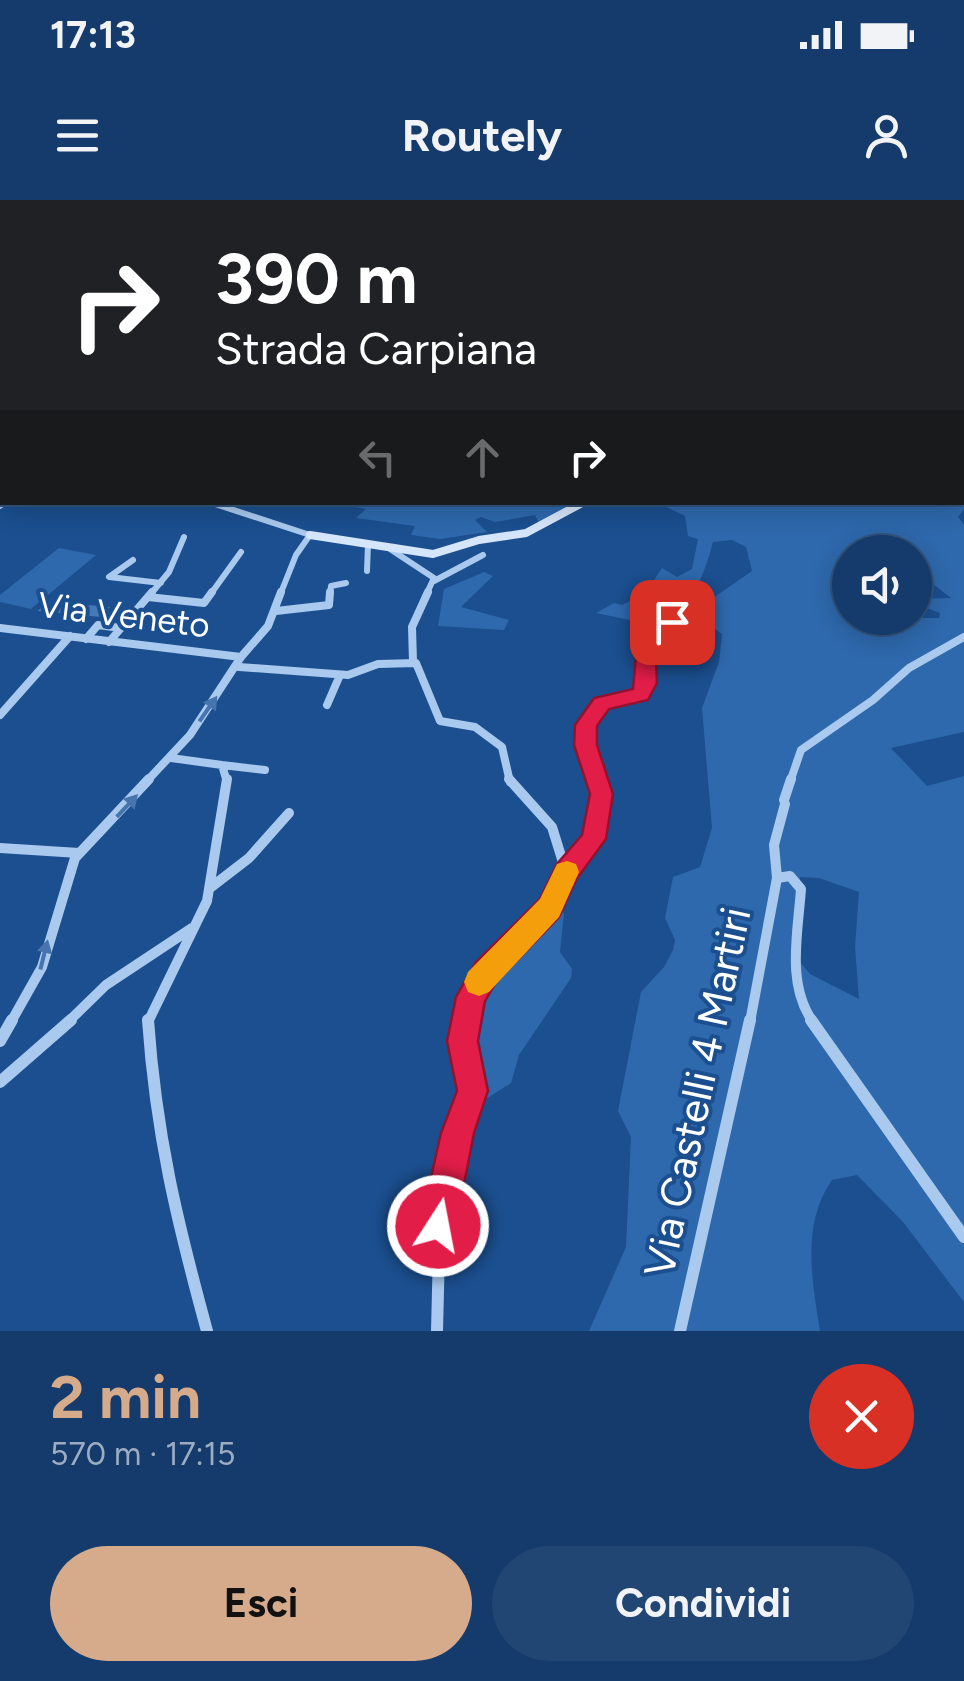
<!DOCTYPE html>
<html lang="it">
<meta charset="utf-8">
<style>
:root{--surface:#143b6b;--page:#214673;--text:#f1f3f6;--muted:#9dadc1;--line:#33557e;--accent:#d6ab8b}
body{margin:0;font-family:Figtree,sans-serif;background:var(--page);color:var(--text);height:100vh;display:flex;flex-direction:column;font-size:38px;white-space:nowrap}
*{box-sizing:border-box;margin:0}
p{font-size:32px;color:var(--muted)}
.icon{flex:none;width:55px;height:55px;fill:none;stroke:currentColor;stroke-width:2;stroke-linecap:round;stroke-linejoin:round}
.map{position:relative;height:1131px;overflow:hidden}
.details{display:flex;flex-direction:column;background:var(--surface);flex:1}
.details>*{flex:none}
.top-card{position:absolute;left:0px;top:0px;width:965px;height:305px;box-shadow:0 5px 25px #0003,0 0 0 2px var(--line);background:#202124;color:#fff;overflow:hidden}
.fabs{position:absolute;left:832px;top:335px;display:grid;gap:20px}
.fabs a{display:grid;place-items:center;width:100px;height:100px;border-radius:50%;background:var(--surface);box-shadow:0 5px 25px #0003,0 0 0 2px var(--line);font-size:50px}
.pin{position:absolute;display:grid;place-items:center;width:85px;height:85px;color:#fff;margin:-42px;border-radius:20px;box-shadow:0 5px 15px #0006}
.me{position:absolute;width:110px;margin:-55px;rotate:11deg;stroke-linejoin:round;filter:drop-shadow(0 0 8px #0008)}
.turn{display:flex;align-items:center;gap:35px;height:210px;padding:0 50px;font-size:45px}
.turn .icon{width:130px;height:130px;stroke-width:2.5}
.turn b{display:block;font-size:70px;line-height:85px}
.lanes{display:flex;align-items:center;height:95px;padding:0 50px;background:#0003;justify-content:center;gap:50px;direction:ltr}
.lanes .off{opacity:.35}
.round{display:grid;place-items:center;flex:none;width:105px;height:105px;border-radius:52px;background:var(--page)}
.overview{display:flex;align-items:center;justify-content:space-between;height:170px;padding:0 50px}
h1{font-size:60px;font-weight:700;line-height:75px;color:var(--accent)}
.cta{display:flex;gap:20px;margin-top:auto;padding:20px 50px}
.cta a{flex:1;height:115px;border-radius:60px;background:var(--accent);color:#111;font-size:40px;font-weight:700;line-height:115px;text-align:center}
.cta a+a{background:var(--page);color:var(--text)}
.status{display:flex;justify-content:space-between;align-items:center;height:70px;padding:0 50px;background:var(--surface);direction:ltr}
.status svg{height:28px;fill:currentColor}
header{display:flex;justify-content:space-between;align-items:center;height:130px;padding:0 50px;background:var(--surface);font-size:45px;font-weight:700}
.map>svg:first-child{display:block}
</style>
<div class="status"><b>17:13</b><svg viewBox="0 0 49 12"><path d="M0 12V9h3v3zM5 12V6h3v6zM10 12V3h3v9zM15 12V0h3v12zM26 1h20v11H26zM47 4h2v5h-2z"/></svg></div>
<header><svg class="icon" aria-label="menu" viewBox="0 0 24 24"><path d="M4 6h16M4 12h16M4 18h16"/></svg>Routely<svg class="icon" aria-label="person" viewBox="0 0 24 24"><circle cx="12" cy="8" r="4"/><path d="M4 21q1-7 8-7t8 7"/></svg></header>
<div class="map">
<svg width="964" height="1131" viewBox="0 0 964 1131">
<rect width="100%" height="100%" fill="#1b4f8f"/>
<path fill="#2e69ad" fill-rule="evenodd" d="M964,294V309L958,317L964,325V532L891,548L927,586L964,576V1102L903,1022L857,975L832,980C801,1024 812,1080 820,1131H589L626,1047L631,937L618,911L641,792L664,767L673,750L675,740L665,718L673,677L700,667L712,628L702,508L719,462L722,434L698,417L700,407L752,371L746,347L732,340L713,342C704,377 692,404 663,427L596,413L614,403L622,405L644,395L662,368L677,377L692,369L698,339L688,336L685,316L658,303L962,302ZM850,352H915V370L951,398L915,399V404L940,413L939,418H850ZM800,677L819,678L859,692L855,747L859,799L810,774L795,756Z
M334,303H582L540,325L535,315L495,322L481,317L475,320L487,332L440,339L411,335L415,326L356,318L366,309Z
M59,348L96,355L31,409L0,402V395Z
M484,372L493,376L461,407L509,420L504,430L438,426L444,389Z
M543,708L564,713L560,752L572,769L571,778L519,855L511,883L484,900L470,892C466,873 459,851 458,831C457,779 506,736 543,708Z"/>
<path fill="#4478b7" d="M45,403H66L110,407L101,417L38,411Z"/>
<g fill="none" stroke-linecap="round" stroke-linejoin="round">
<path stroke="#a9c9ee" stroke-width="6" d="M209,302L310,335L296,355L280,395
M0,306L5,302
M390,349L434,378L426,395
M133,360L109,377L161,383
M367,371L368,344
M434,381L483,355
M150,395L169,372L184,337
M210,395L241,352
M330,395L331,386L346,383
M692,395L694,390"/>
<path stroke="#a9c9ee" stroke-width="8" d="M148,397L204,403L212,392
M276,411L329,405L330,392
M0,428L241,457
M86,439L98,425L121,428
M109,442L152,392
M413,462L412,427L428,392
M239,467L348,475L378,464L416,463L440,521L475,527L502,547L510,582
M327,505L340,475
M0,515L70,436
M171,558L222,565L227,582
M222,565L265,570
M146,582L190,535L241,457L268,426L281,392
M598,582C585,545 578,534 604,502L641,495L651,447L693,392
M790,582L801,550L873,500L909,468L964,437"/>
<path stroke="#a9c9ee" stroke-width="10" d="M509,579L552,627L566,672
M784,600L791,579
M0,648L79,653
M777,678L790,676L801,689C798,733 786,784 813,822
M210,688L249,658L289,613
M11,822L42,767L75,658L149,579
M68,822L106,785L192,728
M148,822L207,701L227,579
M465,822C472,773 516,747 546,711C556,699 559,683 568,670C587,640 610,617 597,579
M750,822L777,678L774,645L785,604"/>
<path stroke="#a9c9ee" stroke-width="12" d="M148,820C156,935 177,1021 207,1131
M811,820L964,1037
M0,841L12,820
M0,882L71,820
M437,1131L440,1009L473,891L462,841L465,820
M680,1131L750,820"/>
<path stroke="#d6e6fa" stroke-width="8" d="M310,335L433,354L479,340L526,333L584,302"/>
</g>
<defs><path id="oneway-solid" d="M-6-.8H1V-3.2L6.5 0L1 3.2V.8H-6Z" transform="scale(2.5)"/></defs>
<g fill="#4674ac">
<use href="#oneway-solid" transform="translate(208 509) rotate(-55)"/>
<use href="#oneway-solid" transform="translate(127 606) rotate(-47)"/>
<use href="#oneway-solid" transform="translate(44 755) rotate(-76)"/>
</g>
<linearGradient id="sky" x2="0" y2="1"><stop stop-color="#0f2b4f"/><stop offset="0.46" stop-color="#39639b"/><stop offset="1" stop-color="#39639b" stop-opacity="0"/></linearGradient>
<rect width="964" height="294" fill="url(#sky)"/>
<path fill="#e11d48" stroke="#92132f" stroke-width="2.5" d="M672,415L682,422L656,457L657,483L648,500L609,509L597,526V545L613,594L606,639L576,680L559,717L496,782L485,801L478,841L488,891L474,933L456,1026L450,1038L438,1044L425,1038L420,1026L441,933L457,891L447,841L456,797L476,762L540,699L557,664L582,635L590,594L574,545L575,525L594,498L633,489L636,456L666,417Z"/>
<path fill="#f59e0b" d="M567,661L576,664L579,672L559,717L489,792L479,796L468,792L464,782L468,772L540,699L557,664Z"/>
<g text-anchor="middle" stroke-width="8" stroke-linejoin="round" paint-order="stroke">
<g font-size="35" fill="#fff" stroke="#1b4f8f">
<text transform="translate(124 415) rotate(7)" y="12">Via Veneto</text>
</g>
<g font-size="42" fill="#fff" stroke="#1b4f8f">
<text transform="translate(697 892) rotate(-78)" y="15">Via Castelli 4 Martiri</text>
</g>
</g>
</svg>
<div class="fabs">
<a><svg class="icon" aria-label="sound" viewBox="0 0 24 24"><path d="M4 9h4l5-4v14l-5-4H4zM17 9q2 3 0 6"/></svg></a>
</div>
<div class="pin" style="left:672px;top:422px;background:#d93025"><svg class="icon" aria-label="arrive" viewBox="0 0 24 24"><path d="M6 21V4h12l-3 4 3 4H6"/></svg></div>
<svg class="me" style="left:438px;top:1026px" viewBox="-20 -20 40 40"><circle r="17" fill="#e11d48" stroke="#fff" stroke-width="3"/><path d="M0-11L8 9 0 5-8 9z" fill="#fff"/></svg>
<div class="top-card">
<div class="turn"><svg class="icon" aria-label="right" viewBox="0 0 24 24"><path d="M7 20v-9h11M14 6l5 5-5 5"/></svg><div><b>390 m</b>Strada Carpiana</div></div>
<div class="lanes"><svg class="icon off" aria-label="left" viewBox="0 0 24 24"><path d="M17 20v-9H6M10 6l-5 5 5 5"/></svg><svg class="icon off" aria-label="ahead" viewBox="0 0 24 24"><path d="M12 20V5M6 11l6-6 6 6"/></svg><svg class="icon" aria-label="right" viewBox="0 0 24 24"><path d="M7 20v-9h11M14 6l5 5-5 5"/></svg></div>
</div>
</div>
<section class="details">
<div class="overview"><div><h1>2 min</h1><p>570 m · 17:15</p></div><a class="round" style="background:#d93025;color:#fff"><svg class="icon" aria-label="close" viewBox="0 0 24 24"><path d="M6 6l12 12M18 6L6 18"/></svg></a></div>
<div class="cta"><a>Esci</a><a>Condividi</a></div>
</section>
